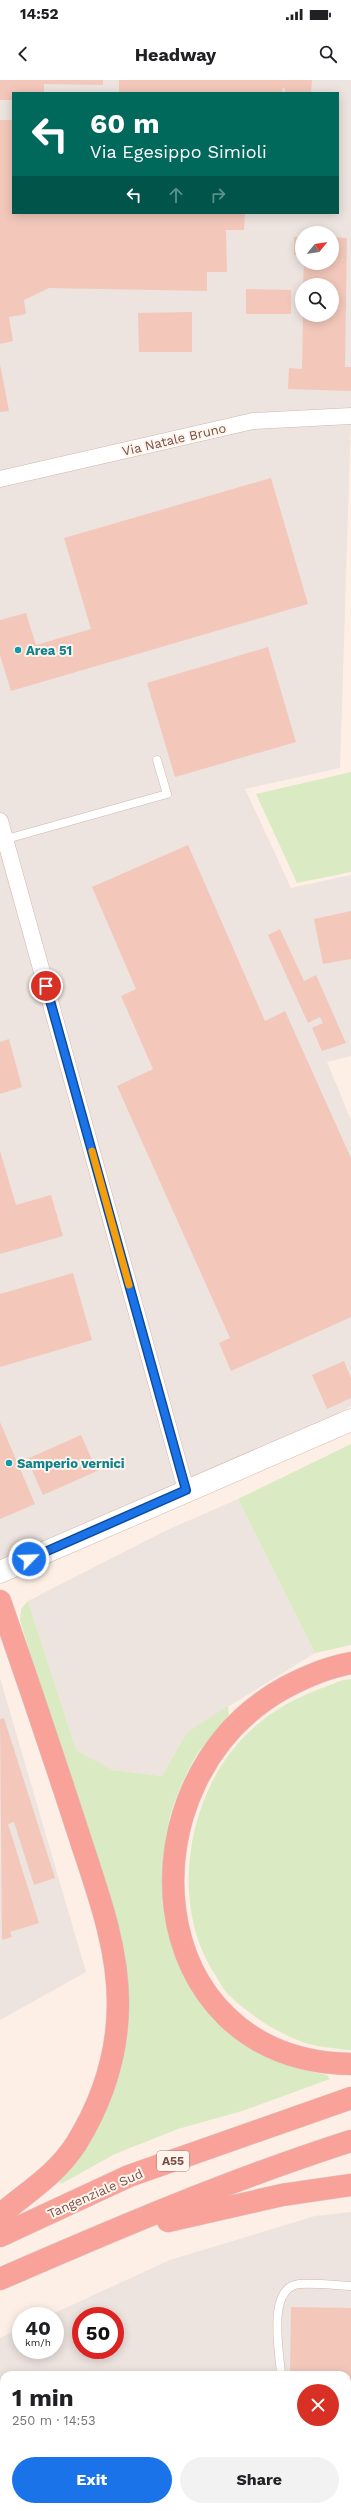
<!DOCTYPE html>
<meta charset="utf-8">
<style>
:root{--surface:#fff;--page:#f2f2f2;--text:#202124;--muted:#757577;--accent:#1a73e8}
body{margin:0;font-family:"Work Sans",sans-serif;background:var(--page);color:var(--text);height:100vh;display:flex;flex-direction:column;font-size:15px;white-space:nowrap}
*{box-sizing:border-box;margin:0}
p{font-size:13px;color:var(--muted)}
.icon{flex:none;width:22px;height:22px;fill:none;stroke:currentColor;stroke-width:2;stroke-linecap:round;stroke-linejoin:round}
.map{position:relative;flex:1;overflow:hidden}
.panel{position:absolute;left:0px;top:2291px;width:351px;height:140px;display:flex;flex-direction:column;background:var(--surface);border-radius:12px 12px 0 0;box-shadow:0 2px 10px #0003}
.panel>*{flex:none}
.hud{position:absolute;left:12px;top:12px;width:327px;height:122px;border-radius:0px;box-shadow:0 2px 10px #0003;background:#00695c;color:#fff;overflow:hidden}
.needle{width:26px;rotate:60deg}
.buttons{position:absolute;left:295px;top:146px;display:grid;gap:8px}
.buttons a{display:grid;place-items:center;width:44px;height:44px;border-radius:50%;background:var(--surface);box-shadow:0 2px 10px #0003;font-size:20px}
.speed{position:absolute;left:12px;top:2227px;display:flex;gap:8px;font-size:20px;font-weight:700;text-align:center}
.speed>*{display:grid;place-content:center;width:52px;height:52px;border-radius:50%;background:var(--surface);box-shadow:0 2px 10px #0003;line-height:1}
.speed small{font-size:10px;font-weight:400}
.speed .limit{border:6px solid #d22;background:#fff;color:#111}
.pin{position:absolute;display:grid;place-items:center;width:34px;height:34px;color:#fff;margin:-17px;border:2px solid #fff;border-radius:50%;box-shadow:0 1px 4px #0007}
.me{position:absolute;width:44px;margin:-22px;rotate:66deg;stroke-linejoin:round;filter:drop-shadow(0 0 3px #0008)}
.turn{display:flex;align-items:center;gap:14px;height:84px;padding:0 12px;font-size:18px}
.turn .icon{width:52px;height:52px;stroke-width:2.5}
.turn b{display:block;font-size:28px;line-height:34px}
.lanes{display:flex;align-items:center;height:38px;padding:0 12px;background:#0003;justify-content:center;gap:20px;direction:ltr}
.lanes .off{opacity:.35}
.round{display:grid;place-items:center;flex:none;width:42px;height:42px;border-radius:21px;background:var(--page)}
.headline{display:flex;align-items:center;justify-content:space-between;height:68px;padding:0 12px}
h1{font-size:24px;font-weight:700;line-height:30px}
.primary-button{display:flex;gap:8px;margin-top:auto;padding:8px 12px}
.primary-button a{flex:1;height:46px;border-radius:24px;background:var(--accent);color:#fff;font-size:16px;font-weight:700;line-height:46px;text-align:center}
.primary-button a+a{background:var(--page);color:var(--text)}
.status{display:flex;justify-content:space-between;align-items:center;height:28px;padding:0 20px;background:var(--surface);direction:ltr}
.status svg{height:11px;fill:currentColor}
header{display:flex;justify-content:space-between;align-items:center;height:52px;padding:0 12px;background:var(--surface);font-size:18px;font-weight:700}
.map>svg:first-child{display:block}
</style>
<div class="status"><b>14:52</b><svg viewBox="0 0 49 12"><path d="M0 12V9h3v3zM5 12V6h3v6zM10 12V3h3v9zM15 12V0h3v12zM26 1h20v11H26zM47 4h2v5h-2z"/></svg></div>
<header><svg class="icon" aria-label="back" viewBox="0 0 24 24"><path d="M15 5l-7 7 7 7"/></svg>Headway<svg class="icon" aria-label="search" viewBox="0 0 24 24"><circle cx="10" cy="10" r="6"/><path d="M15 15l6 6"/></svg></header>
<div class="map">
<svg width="351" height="2431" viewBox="0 0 351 2431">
<rect width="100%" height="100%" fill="#fdefe5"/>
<path fill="#ede3df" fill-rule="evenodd" d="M0,0H351V336L340,688L245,709L291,808L351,795V976L327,982L351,1040V1326L186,1410L0,1497ZM13,13H338V133H13ZM302,153H332V183H302ZM302,205H332V235H302Z
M238,1419L315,1573L187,1652L162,1696L113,1690L76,1670L28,1521L165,1451Z
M0,1598L86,1892L0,1940Z
M351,2132V2431H0V2258L21,2248V2270H55V2236H48L170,2180L315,2136ZM81,2236H115V2270H81ZM4,2295H347V2427H4Z"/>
<path fill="#daebc3" d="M351,692V792L297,803L256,714Z
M351,1364V1565L315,1573L238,1419Z
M28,1521L76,1670L113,1690L162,1696L187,1652L228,1626L229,1635C219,1648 207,1660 198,1673C190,1684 173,1723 170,1737C154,1803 166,1898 221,1945C252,1971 288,1987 327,1995L330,1999L242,2031L178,2049L115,2074L61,2104L59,2101C71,2084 86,2067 96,2049C130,1991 134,1923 121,1859L25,1557L20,1540L21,1529Z
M351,1599V1970H345C331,1967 314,1967 300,1961C274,1951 250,1935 230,1916C224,1911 220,1903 216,1896C167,1824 187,1708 251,1650C279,1624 308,1613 343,1600Z"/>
<path fill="#f3c8bb" d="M0,0H103V5L44,4V13H13V20H0Z
M119,0H312L311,13H285V8H283L282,12L269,13H119Z
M0,40H13V133H245L244,150H226L227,192H207V211L49,208L24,220L26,234L9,237L13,261L0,264Z
M294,157H302V176L294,175Z
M332,157L347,158L345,287H351V311L288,309L289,288L302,289L303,235H332V205H303L304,183H332Z
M246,209L291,210V234H246Z
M192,232V272H139L138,233Z
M0,284L9,331L0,332Z
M271,398L308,524L11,611L0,575V540L26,533L36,565L91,549L64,458Z
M268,567L296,662L175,697L147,603Z
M188,765L265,941L285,931L351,1078V1237L231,1291L219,1263L230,1258L117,1006L153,989L121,916L136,909L92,807Z
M351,831V879L323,884L314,839Z
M280,849L304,901L316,895L346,963L322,971L312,948L323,943L320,937L308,943L268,855Z
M9,959L22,1007L0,1014V962Z
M0,1071L16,1125L51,1115L63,1156L0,1174Z
M73,1193L92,1260L0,1287V1214Z
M344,1281L351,1298V1318L327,1329L312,1295Z
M0,1342L35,1424L0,1439Z
M81,1355L97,1391L43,1415L27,1379Z
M4,1638L55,1798L34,1805L14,1742L8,1744L39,1843L10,1852L12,1857L2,1860L0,1639Z
M291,2227L351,2228V2431H289V2427H347V2295H290Z"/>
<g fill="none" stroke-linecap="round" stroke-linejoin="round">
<g stroke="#d1b7ad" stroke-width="9">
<path id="service" d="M3,760L167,714L157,680
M281,2295C280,2273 266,2208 299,2204C316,2203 334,2205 351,2206
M184,2427V2431
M282,2431V2427"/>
</g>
<g stroke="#d1b7ad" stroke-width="17">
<path id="minor" d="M0,399L253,341L351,336
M0,741L186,1410"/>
</g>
<g stroke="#d4b6ab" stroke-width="23">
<path id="secondary" d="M0,1492L351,1340"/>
</g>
<g stroke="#d9cecc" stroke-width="23">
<path id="motorway" d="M0,1521C27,1598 53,1675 78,1752C96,1808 118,1864 118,1923C118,1973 102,2022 76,2064C55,2096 28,2111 0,2135
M351,1583C327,1587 307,1596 286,1607C117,1699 137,1981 351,1984
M168,2141L282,2115L351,2105
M0,2156L129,2096L351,2018
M0,2199C115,2149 232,2099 351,2061"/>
</g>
<use href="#service" stroke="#fff" stroke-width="8"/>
<use href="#minor" stroke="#fff" stroke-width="16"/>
<use href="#secondary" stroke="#fff" stroke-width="22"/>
<use href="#motorway" stroke="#f9a29a" stroke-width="22"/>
</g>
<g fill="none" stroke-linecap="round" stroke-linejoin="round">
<g stroke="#114b97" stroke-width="10">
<path id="route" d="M29,1479L186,1410L46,906"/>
</g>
<use href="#route" stroke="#1a73e8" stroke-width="7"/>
<path stroke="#f59e0b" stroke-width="7" d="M92,1071L129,1205"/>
</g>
<g fill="#0f9aa8" stroke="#fff4ec" stroke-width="1.5">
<circle cx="18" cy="570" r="4"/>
<circle cx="9" cy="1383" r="4"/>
</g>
<g text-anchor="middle" stroke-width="4" stroke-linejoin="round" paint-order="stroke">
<rect fill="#fff4ec" stroke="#a0827a" stroke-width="1" x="157" y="2071" width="32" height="20" rx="3"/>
<g font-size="12" font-weight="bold" fill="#775149">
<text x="173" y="2085">A55</text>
</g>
<g font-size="13" fill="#775149" stroke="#fff4ec">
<text transform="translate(174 359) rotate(-13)" y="5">Via Natale Bruno</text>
<text transform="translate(95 2113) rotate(-24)" y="5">Tangenziale Sud</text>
</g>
<g font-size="13" font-weight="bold" fill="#0d838f" stroke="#fff4ec" text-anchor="start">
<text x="26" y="575">Area 51</text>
<text x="17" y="1388">Samperio vernici</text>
</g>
</g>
</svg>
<div class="buttons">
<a><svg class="needle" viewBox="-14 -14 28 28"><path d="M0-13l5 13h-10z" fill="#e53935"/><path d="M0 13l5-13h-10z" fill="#757577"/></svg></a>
<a><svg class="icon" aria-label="search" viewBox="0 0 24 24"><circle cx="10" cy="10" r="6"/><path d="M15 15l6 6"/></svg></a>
</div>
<div class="speed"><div>40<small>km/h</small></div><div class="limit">50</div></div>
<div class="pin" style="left:46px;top:906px;background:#d93025"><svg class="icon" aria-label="arrive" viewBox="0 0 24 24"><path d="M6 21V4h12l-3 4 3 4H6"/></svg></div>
<svg class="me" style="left:29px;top:1479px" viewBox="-20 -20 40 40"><circle r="17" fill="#1a73e8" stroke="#fff" stroke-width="3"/><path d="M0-11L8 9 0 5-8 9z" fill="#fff"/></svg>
<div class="hud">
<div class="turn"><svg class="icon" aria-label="left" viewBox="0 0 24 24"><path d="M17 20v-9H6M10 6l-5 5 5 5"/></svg><div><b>60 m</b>Via Egesippo Simioli</div></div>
<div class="lanes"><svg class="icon" aria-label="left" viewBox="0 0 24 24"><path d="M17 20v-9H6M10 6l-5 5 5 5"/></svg><svg class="icon off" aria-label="ahead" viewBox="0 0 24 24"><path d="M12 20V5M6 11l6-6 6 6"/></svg><svg class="icon off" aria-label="right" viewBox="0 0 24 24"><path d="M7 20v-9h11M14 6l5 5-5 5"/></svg></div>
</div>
<section class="panel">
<div class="headline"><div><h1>1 min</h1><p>250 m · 14:53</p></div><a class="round" style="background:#d93025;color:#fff"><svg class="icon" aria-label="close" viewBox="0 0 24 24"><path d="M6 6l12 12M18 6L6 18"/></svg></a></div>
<div class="primary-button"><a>Exit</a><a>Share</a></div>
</section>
</div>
